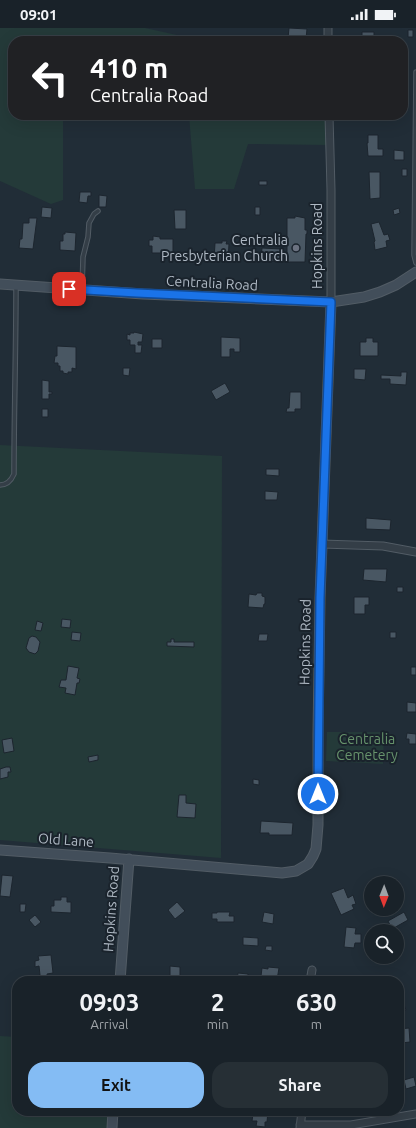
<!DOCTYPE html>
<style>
:root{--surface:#192229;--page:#262f35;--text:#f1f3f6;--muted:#9fa4a8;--line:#373f46;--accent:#84bcf4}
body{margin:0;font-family:Ubuntu,sans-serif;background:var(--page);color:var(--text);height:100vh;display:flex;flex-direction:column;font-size:15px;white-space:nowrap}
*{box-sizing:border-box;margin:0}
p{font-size:13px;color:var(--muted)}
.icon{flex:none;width:22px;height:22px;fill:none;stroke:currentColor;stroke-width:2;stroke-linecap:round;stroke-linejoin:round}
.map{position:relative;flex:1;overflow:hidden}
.drawer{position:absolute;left:12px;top:948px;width:392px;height:140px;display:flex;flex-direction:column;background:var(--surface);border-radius:16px;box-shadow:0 4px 16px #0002,0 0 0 1px var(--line)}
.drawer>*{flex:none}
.hud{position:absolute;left:8px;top:8px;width:400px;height:84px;border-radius:16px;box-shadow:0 4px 16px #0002,0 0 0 1px var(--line);background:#202124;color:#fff;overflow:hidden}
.needle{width:26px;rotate:181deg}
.buttons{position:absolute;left:364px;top:848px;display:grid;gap:8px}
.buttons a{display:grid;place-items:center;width:40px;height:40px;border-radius:50%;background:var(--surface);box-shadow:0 4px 16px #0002,0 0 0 1px var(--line);font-size:20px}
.pin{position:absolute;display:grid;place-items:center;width:34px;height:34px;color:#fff;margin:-17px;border-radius:8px;box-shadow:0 2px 6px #0006}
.me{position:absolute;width:44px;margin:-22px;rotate:0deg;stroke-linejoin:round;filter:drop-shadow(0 0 3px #0008)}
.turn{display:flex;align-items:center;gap:14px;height:84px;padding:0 16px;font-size:18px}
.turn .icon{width:52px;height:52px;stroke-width:2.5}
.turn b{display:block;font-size:28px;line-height:34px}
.eta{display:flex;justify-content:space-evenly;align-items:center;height:68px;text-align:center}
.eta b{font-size:24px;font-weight:600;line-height:28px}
.primary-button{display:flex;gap:8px;margin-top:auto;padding:8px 16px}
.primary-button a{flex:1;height:46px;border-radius:16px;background:var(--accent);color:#111;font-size:16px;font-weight:600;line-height:46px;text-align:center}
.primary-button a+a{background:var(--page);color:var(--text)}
.status{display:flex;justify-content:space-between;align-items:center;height:28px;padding:0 20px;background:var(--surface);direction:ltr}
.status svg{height:11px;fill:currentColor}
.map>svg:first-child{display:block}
</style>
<div class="status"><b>09:01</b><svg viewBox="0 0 49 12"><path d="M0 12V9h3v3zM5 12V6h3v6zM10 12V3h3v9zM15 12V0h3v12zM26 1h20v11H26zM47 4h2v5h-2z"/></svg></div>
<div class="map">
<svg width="416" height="1100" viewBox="0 0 416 1100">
<rect width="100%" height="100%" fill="#212d37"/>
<path fill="#243a39" d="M0,0H145L204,13H13V87H63V172L51,176L0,153Z
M189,87H326V117L248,116L234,161H195Z
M0,417L222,428L221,830L0,812Z
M327,704H384L383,736L326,733Z
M0,1008L17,1009V1083H107V1100H0Z"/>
<path fill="#495763" stroke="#1c252e" d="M289,0L307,1L306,11H303V13H292V10H288Z
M408,2H413V9H408Z
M362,4H374V13H360H362Z
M368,107H378V121H383V128H368L367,115H368Z
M394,122L404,123V132H394Z
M402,141H407V148H402Z
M369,144H380V170L370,171Z
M259,153H267V157H259Z
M80,164H91V168H88L87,175L79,174Z
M99,167L107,168L106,179H99Z
M42,179L52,180L51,190L41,189Z
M255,179H260V187H255Z
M399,180L400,185L394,187L393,182Z
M174,182H186V201H175Z
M295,188L305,190V202H307V206H306L305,234H287V190H295Z
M29,190H37L33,221L19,220L20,211H22L23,195H29Z
M379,194L384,207L388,206L390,212L386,213L387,219L375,222L374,214L375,213L371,196Z
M65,204L76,205L75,223L60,222V213H63V206H65Z
M153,208L160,209V211H173V227H162V225H152V218H149V212H153Z
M222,213H227L226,216H229L228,233L214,232L215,215H222Z
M262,220L281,221L280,234L261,232Z
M134,304L143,306L142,314H138V317H142L141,325H135V317H130V312H127V306L130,307V305H134Z
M221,309L240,310V324H234V321H230V329H221Z
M366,310H373V314H378V328H360V314H366Z
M152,311H162V320H152Z
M57,318L76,319V341L72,340V344H68V346L63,345V343H60V338H58V335H54L55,328H57Z
M123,340H130L129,348L123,347Z
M354,341H366L365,352L354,351Z
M401,344H407L406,357L390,356V351H381V347L401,348Z
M42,352L49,353V364H52V366H49V371H42Z
M225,355L230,364L216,372L211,363Z
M290,364H301V381H295V384H286L287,380H289Z
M42,381H48V389H42Z
M266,441H279V448L266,447Z
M265,463L278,464L277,472H265Z
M366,490L391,492L390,502L366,501Z
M364,541H387L386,554L363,552Z
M397,559H403V564H397Z
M257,565H262V568L265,569V576H264L263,580L248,579L249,566L256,567Z
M354,569H369V577H365V586H354Z
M62,591L71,592L70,600L61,599Z
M37,593L43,595L41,603L35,602Z
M72,604L81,605L80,613L71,612Z
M390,604H396V610H390Z
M259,606H268L267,613H258Z
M32,608L36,609L40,614L38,623L35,626L29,624L26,620L29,610Z
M171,611H174V614H194V619L167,618V614H171Z
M68,638L79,640L77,650L80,651L79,655H77L75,667L65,665L66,660L59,659L61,652H66Z
M411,639H416V647H411Z
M407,674L416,675V684H407Z
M407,705L416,706V716H409V711H406Z
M12,710L14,723L4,725L2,712Z
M98,727V732L89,734L88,729Z
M6,739H10L11,744H8V749L0,751V741Z
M253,751L259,752V757L253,756Z
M179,767H186V775L196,776L195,790L177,789Z
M261,793L293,795L292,807H269V805H260Z
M2,847L13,848L10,869L0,868Z
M344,860L348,870L353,867L356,876L352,877L354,881L341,887L331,865Z
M61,869H67V874H71V885L51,884V878H54V872H61Z
M177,874L185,883L175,891L168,882Z
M20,876H26L25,884H20Z
M217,884H230L229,888H234V894H217V891H212V885H217Z
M264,884L274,886L273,896L262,894Z
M404,884L408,892L392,901L388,893Z
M35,887L41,894L35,899L29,892Z
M346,899L356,900L355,906H361V915H355L354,920L344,919Z
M243,909L258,910V918L243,917Z
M266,918H272V923L265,922Z
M51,927L53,945L47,946L48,953H39L38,948L40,947L39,938L35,939V933L39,932L38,928Z
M170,938L180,939V953H170Z
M268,939L279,940L277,952L266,951L267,949L261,948L262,940L268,941Z
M238,945L248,946V953H237Z
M348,949H357V953H347Z
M401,969L406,982L399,984V970Z
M409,1000L410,1014L401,1015L399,1001Z
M414,1049L416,1058L406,1061L404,1052Z
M258,1083H268L267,1094H265V1099L256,1098L257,1093H252L253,1086H258Z"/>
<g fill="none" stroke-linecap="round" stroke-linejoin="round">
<g stroke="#525c65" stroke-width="5.5">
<path id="service" d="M416,44L414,227L416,235
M82,261L83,229L88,209L89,195L94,186L98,183
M0,457C7,457 11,453 14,446C14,383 16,321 16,258"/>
</g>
<g stroke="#525c65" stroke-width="9">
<path id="minor" d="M328,0V13
M329,87L331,162V274
M322,516L383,518L416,524
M310,953L312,942
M300,1097H351L416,1086
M300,1100L302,1083"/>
</g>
<g stroke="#525c65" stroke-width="11">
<path id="secondary" d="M0,256L143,266L331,274L364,269L380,264L396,257L416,244
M0,822L110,830L282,845L296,843L308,836L313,828L316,821L318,797V706L320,570L331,274
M120,953L129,831
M112,1100L113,1083"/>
</g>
<use href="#service" stroke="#343e47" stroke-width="3.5"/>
<use href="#minor" stroke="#343e47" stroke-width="7"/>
<use href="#secondary" stroke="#424e5a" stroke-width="9"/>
</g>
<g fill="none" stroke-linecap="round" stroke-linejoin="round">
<g stroke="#114b97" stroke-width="10">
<path id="route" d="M69,261L137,265L331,274L320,570L318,766"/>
</g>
<use href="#route" stroke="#1a73e8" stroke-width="7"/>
</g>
<circle fill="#6b7280" stroke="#1a232c" stroke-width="1.5" cx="296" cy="220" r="4"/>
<g text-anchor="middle" stroke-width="4" stroke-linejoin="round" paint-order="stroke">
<g font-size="14" fill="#afb9c4" stroke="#1a232c" text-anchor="end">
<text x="288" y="217">Centralia<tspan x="288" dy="16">Presbyterian Church</tspan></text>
</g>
<g font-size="14" fill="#afb9c4" stroke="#1a232c">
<text transform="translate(317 218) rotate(-90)" y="5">Hopkins Road</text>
<text transform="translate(212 255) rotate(3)" y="5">Centralia Road</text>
<text transform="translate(305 614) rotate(-89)" y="5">Hopkins Road</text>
<text transform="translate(66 812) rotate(4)" y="5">Old Lane</text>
<text transform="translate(111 881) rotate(-86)" y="5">Hopkins Road</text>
</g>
<g font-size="14" fill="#67936c" stroke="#1a232c">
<text x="367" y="716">Centralia<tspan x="367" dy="16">Cemetery</tspan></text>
</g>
</g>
</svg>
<div class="buttons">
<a><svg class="needle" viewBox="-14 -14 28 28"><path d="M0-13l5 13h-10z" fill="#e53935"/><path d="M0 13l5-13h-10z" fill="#9fa4a8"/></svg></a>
<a><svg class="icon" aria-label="search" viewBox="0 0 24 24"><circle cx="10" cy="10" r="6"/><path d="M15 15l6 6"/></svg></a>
</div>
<div class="pin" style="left:69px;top:261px;background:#d93025"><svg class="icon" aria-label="arrive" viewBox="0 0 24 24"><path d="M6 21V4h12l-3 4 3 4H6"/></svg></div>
<svg class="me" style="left:318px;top:766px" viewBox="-20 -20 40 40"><circle r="17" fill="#1a73e8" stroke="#fff" stroke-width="3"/><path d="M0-11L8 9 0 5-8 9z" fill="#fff"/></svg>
<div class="hud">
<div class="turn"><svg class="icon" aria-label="left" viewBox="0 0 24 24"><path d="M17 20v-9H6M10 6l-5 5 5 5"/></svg><div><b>410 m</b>Centralia Road</div></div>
</div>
<section class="drawer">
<div class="eta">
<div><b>09:03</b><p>Arrival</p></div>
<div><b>2</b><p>min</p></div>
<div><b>630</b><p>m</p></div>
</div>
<div class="primary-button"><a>Exit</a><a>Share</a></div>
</section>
</div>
